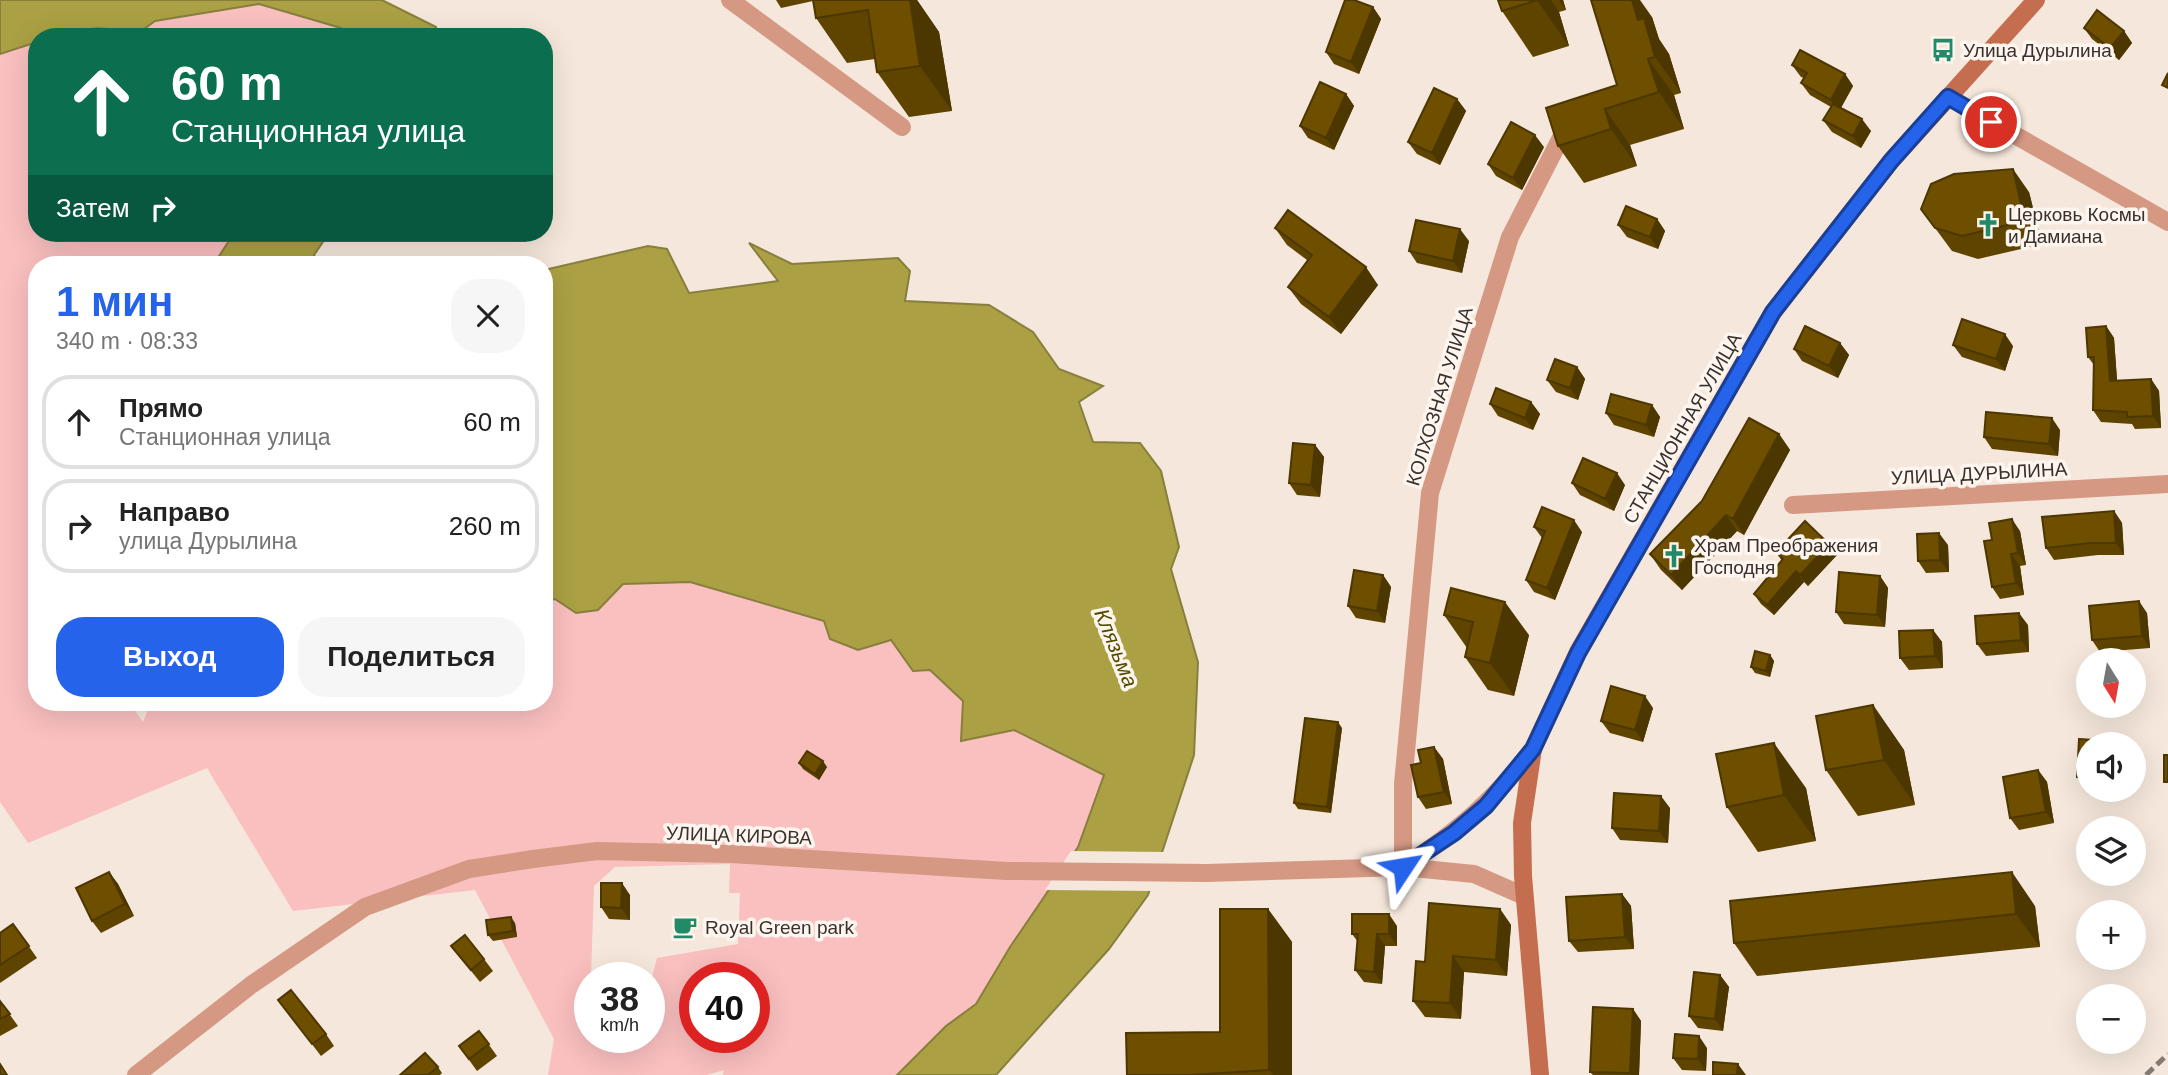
<!DOCTYPE html>
<html lang="ru">
<meta charset="utf-8">
<style>
:root{--surface:#fff;--page:#f6f6f6;--text:#222;--muted:#767676;--line:#e0e0e0;--accent:#2563eb}
body{margin:0;font-family:Arial,sans-serif;background:var(--page);color:var(--text);height:100vh;display:flex;flex-direction:column;font-size:26px;white-space:nowrap}
*{box-sizing:border-box;margin:0}
p{font-size:23px;color:var(--muted)}
.icon{flex:none;width:38px;height:38px;fill:none;stroke:currentColor;stroke-width:2;stroke-linecap:round;stroke-linejoin:round}
.map{position:relative;flex:1;overflow:hidden}
.details{position:absolute;left:28px;top:256px;width:525px;height:455px;display:flex;flex-direction:column;background:var(--surface);border-radius:28px;box-shadow:0 7px 28px #0002}
.details>*{flex:none}
.banner{position:absolute;left:28px;top:28px;width:525px;height:214px;border-radius:28px;box-shadow:0 7px 28px #0002;background:#0b6e4f;color:#fff;overflow:hidden}
.needle{width:46px;rotate:169deg}
.controls{position:absolute;left:2076px;top:648px;display:grid;gap:14px}
.controls a{display:grid;place-items:center;width:70px;height:70px;border-radius:50%;background:var(--surface);box-shadow:0 7px 28px #0002;font-size:35px}
.speed{position:absolute;left:574px;top:962px;display:flex;gap:14px;font-size:35px;font-weight:700;text-align:center}
.speed>*{display:grid;place-content:center;width:91px;height:91px;border-radius:50%;background:var(--surface);box-shadow:0 7px 28px #0002;line-height:1}
.speed small{font-size:18px;font-weight:400}
.speed .limit{border:10px solid #d22;background:#fff;color:#111}
.pin{position:absolute;display:grid;place-items:center;width:60px;height:60px;color:#fff;margin:-30px;border:4px solid #fff;border-radius:50%;box-shadow:0 2px 7px #0007}
.me{position:absolute;width:77px;margin:-38px;rotate:57deg;stroke-linejoin:round;filter:drop-shadow(0 0 5px #0008)}
.turn{display:flex;align-items:center;gap:24px;height:147px;padding:0 28px;font-size:32px}
.turn .icon{width:91px;height:91px;stroke-width:2.5}
.turn b{display:block;font-size:49px;line-height:60px}
.then{display:flex;align-items:center;height:66px;padding:0 28px;background:#0003;gap:14px;font-size:26px}
.round{display:grid;place-items:center;flex:none;width:74px;height:74px;border-radius:28px;background:var(--page)}
.overview{display:flex;align-items:center;justify-content:space-between;height:119px;padding:0 28px}
h1{font-size:42px;font-weight:600;line-height:52px;color:var(--accent)}
.cta{display:flex;gap:14px;margin-top:auto;padding:14px 28px}
.cta a{flex:1;height:80px;border-radius:28px;background:var(--accent);color:#fff;font-size:28px;font-weight:600;line-height:80px;text-align:center}
.cta a+a{background:var(--page);color:var(--text)}
ul{padding:0;list-style:none}
li{display:flex;align-items:center;gap:21px;height:94px;margin:0 14px 10px;padding:0 14px;border:4px solid var(--line);border-radius:28px}
li div{flex:1}
li b{display:block;font-size:26px}
li em{font-style:normal}
.map>svg:first-child{display:block}
</style>
<div class="map">
<svg width="2168" height="1075" viewBox="0 0 2168 1075">
<rect width="100%" height="100%" fill="#f5e7db"/>
<path fill="#fabfbf" fill-rule="evenodd" d="M259,4L341,28L353,37H53L98,28L140,32L155,21Z
M37,42V233H234L214,264H37V597C31,628 37,669 37,702H90L102,710L129,702L143,722L151,702H544V602L555,599L576,613L598,610L623,584L690,582L891,640L913,671L930,670L963,701L961,740L1014,730L1104,775L1078,847L1010,947L976,1004L946,1026L897,1075H723L724,1070L707,1075H548L554,1039L475,890L293,911L207,768L28,843L0,802V54ZM730,864L729,893H740L738,944L657,958L649,989V1038H590V978H601L591,975L594,886L615,867ZM695,978H754V1038H695Z"/>
<path fill="#aba043" stroke="#887f3d" stroke-width="2" d="M0,0H382L436,27L438,37H353L341,28L259,4L155,21L140,32L98,28L37,37V42L0,54Z
M234,233H406V238L325,239L314,255L318,264H214Z
M749,243L792,264L898,258L910,271L905,301L989,305L1033,332L1059,369L1103,386L1079,402L1093,442L1140,443L1161,471L1179,547L1171,569L1198,662L1194,755L1148,895L1109,949L996,1075H897L946,1026L976,1004L1010,947L1078,847L1104,775L1014,730L961,741L963,701L930,670L913,671L891,640L858,650L830,639L824,621L690,582L623,584L598,610L576,613L555,599L544,602V270L648,246L667,249L689,293L778,281Z"/>
<path fill="#f5e7db" d="M1071,851L1166,852L1153,891L1045,890Z"/>
<g fill="none" stroke-linecap="round" stroke-linejoin="round">
<path stroke="#d49883" stroke-width="18" d="M730,0L902,127
M1948,97L2168,222
M1793,505L2168,484
M1403,867V784L1430,493L1510,237L1568,124"/>
<path stroke="#d49883" stroke-width="18" d="M1403,867C1456,832 1494,801 1533,749
M136,1075L251,985L365,907L469,869L533,859L597,851L731,854L1007,871L1207,873L1403,867L1474,874L1524,896"/>
<path stroke="#c56e4f" stroke-width="18" d="M1540,1075L1523,876L1522,823L1533,749L1578,652L1773,312L1891,161L2036,0"/>
<path stroke="#847b74" stroke-width="5" stroke-dasharray="10 5" stroke-linecap="butt" d="M2146,1075L2168,1054"/>
</g>
<path fill="#5f4400" d="M776,0H917L939,32L952,111L909,117L877,72L875,59L847,63L816,18L813,1L781,8Z
M1498,0H1563L1566,10L1559,12L1569,46L1533,57L1502,11Z
M1373,7L1381,19L1359,74L1334,64L1326,52Z
M1652,17L1659,39L1669,54L1681,93L1674,95L1684,129L1630,145L1637,166L1584,183L1558,146L1617,85Z
M2084,28L2124,31L2132,43L2119,60L2092,39Z
M1792,65L1845,74L1853,86L1841,108L1871,131L1861,148L1832,132L1823,120L1831,107L1810,95L1801,83L1804,78L1801,77Z
M1346,94L1354,106L1334,150L1308,138L1300,126Z
M1457,99L1466,111L1440,165L1417,154L1408,142Z
M1544,147L1522,190L1496,176L1488,164Z
M2029,192L2042,244L1978,259L1952,251L1921,209Z
M1657,219L1665,231L1658,249L1627,237L1618,225Z
M1275,228L1378,285L1341,334L1301,304L1288,287L1307,260L1287,245Z
M1469,241L1462,273L1417,263L1409,251Z
M2106,326L2114,338L2117,381L2151,379L2159,391L2161,428L2135,429L2132,424L2101,422L2093,410L2094,365L2088,357Z
M1840,343L1849,355L1838,378L1802,361L1794,349Z
M1953,345L2013,346L2005,371L1962,357Z
M1577,367L1585,379L1578,400L1556,392L1547,380Z
M1531,402L1540,414L1533,430L1498,416L1490,404Z
M1652,405L1660,417L1654,437L1614,425L1606,413Z
M2060,430L2058,456L1992,449L1984,437Z
M1779,434L1790,450L1744,535L1737,531L1682,590L1661,570L1650,554Z
M1315,445L1324,457L1320,497L1297,495L1289,483Z
M1572,483L1625,485L1614,511L1580,495Z
M2114,511L2122,523L2124,555H2098L2054,560L2046,548Z
M1534,527L1582,532L1555,600L1534,592L1526,580L1542,538Z
M2020,531L2026,565L2020,566L2024,595L2000,599L1992,587V540Z
M1829,544L1837,555L1808,586L1804,582L1774,615L1761,604L1754,594L1782,561L1776,552Z
M1948,545L1949,572L1926,573L1918,561Z
M1383,575L1391,587L1385,623L1356,618L1348,606Z
M1880,576L1888,588L1885,627L1844,624L1836,612Z
M2147,613L2150,648L2100,652L2092,640Z
M1444,615L1529,635L1514,696L1488,690L1465,657L1467,648Z
M2028,625L2029,652L1986,656L1977,644Z
M1933,630L1942,642L1943,668L1909,670L1900,658Z
M1770,655L1774,661L1770,677L1755,673L1751,667Z
M1873,705L1904,750L1915,805L1858,816L1826,770Z
M1653,708L1643,742L1610,733L1601,721Z
M1342,728L1331,813L1298,809L1294,803Z
M2088,744V789H2085L2077,777Z
M1434,747L1443,759L1452,804L1426,809L1418,797L1421,763Z
M799,763L827,767L819,780L803,769Z
M2038,770L2047,782L2054,823L2019,830L2010,818Z
M1806,788L1816,841L1758,852L1727,807Z
M2091,789H2131V792Z
M1670,808L1668,843L1620,840L1612,828Z
M109,872L118,884L134,916L101,933L92,921Z
M1622,894L1631,906L1634,949L1578,952L1569,941Z
M630,895V920L609,919L601,907Z
M2035,906L2040,947L1757,976L1734,943Z
M1268,909L1292,942V1075H1127L1220,1032Z
M1500,909L1511,925L1507,976L1464,972L1461,1019L1425,1017L1413,1001L1425,962Z
M515,923L517,937L493,941L488,935Z
M13,924L37,958L0,983V933Z
M1397,926V946H1385L1382,984L1364,982L1355,970L1358,942L1352,934Z
M451,946L484,959L493,971L480,982Z
M1720,975L1729,987L1723,1031L1698,1028L1689,1016Z
M278,1000L326,1034L334,1046L321,1056Z
M0,1001L18,1026L0,1036Z
M1633,1009L1641,1021L1639,1075H1593L1590,1072Z
M479,1031L497,1056L477,1071L459,1046Z
M1707,1048L1706,1071L1682,1070L1673,1058Z
M438,1067L442,1073L440,1075H400Z"/>
<path fill="#4d3700" d="M910,0H917L939,32L952,111L920,66Z
M1537,0H1551L1559,12L1569,46Z
M1559,0H1563L1566,10Z
M1632,0H1640L1652,17L1659,39L1669,54L1681,93L1655,57L1638,20Z
M1373,7L1381,19L1359,74L1351,62Z
M2124,31L2132,43L2119,60L2110,48Z
M1648,59L1674,95L1684,129L1659,92Z
M1845,74L1853,86L1839,111L1831,100Z
M1346,94L1354,106L1334,150L1326,138Z
M1457,99L1466,111L1440,165L1432,153Z
M1605,109L1630,145L1637,166L1611,129Z
M1862,119L1871,131L1861,148L1853,136Z
M1535,135L1544,147L1522,190L1513,178Z
M2013,169L2029,192L2042,244L2025,221Z
M1657,219L1665,231L1658,249L1650,237Z
M1460,229L1469,241L1462,273L1453,261Z
M1366,267L1378,285L1341,334L1329,317Z
M2106,326L2114,338L2118,393L2110,381Z
M2005,334L2013,346L2005,371L1996,359Z
M1840,343L1849,355L1838,378L1829,366Z
M1577,367L1585,379L1578,400L1570,388Z
M2151,379L2159,391L2161,428L2153,416Z
M1531,402L1540,414L1533,430L1525,418Z
M1652,405L1660,417L1654,437L1646,425Z
M2052,418L2060,430L2058,456L2049,444Z
M1779,434L1790,450L1744,535L1733,519Z
M1315,445L1324,457L1320,497L1311,485Z
M1617,473L1625,485L1614,511L1605,499Z
M2114,511L2122,523L2124,555L2116,543Z
M1726,515L1737,531L1682,590L1671,575Z
M2012,519L2020,531L2026,565L2018,553Z
M1574,520L1582,532L1555,600L1547,588Z
M1939,533L1948,545L1949,572L1940,560Z
M1829,544L1837,555L1808,586L1800,575Z
M2011,554L2020,566L2024,595L2016,583Z
M1796,571L1804,582L1774,615L1767,605Z
M1383,575L1391,587L1385,623L1377,611Z
M1880,576L1888,588L1885,627L1877,615Z
M2139,601L2147,613L2150,648L2142,636Z
M1505,602L1529,635L1514,696L1490,663Z
M2019,613L2028,625L2029,652L2021,640Z
M1933,630L1942,642L1943,668L1935,656Z
M1770,655L1774,661L1770,677L1766,671Z
M1645,696L1653,708L1643,742L1635,730Z
M1873,705L1904,750L1915,805L1884,760Z
M1338,722L1342,728L1331,813L1327,807Z
M1774,743L1806,788L1816,841L1784,795Z
M1434,747L1443,759L1452,804L1444,792Z
M823,761L827,767L819,780L815,774Z
M2038,770L2047,782L2054,823L2046,812Z
M1661,796L1670,808L1668,843L1659,831Z
M109,872L118,884L134,916L125,904Z
M2012,872L2035,906L2040,947L2016,914Z
M622,883L630,895V920L621,908Z
M1622,894L1631,906L1634,949L1625,937Z
M1268,909L1292,942V1075H1273L1269,1070Z
M1500,909L1511,925L1507,976L1496,960Z
M1389,914L1397,926V946L1389,934Z
M511,917L515,923L517,937L513,931Z
M1377,934L1385,946L1382,984L1374,972Z
M1453,956L1464,972L1461,1019L1450,1003Z
M1720,975L1729,987L1723,1031L1715,1019Z
M1633,1009L1641,1021L1639,1075H1631L1630,1073Z
M1699,1036L1707,1048L1706,1071L1698,1059Z
M1738,1064L1746,1075H1737Z"/>
<path fill="#6e4f00" stroke="#4d3700" stroke-width="2" d="M813,0H910L920,66L877,72L868,10L816,18Z
M1345,0H1354L1373,7L1351,62L1326,52Z
M1498,0H1538L1502,11Z
M1591,0H1632L1638,20L1644,18L1655,57L1648,59L1659,92L1605,109L1611,129L1558,146L1546,108L1617,85Z
M2097,10L2124,31L2110,48L2084,28Z
M1800,50L1845,74L1831,100L1801,83L1807,73L1792,65Z
M2168,73V88L2162,85Z
M1320,82L1346,94L1326,138L1300,126Z
M1434,88L1457,99L1432,153L1408,142Z
M1833,104L1862,119L1853,136L1823,120Z
M1511,122L1535,135L1513,178L1488,164Z
M2013,169L2025,221L1962,236L1935,228L1921,209L1931,184L1954,174Z
M1626,206L1657,219L1650,237L1618,225Z
M1288,210L1366,267L1329,317L1288,287L1312,255L1275,228Z
M1416,220L1460,229L1453,261L1409,251Z
M1962,319L2005,334L1996,359L1953,345Z
M1805,326L1840,343L1829,366L1794,349Z
M2106,326L2110,381L2151,379L2153,416L2127,417V412L2093,410L2094,357H2088L2086,328Z
M1555,359L1577,367L1570,388L1547,380Z
M1496,388L1531,402L1525,418L1490,404Z
M1611,394L1652,405L1646,425L1606,413Z
M1986,412L2052,418L2049,444L1984,437Z
M1749,418L1779,434L1733,519L1726,515L1671,575L1650,554L1702,501Z
M1293,443L1315,445L1311,485L1289,483Z
M1583,458L1617,473L1605,499L1572,483Z
M1542,507L1574,520L1547,588L1526,580L1545,531L1534,527Z
M2114,511L2116,543H2090L2046,548L2042,517Z
M2012,519L2018,553L2011,554L2016,583L1992,587L1984,541L1992,540L1989,523Z
M1805,521L1829,544L1800,575L1796,571L1767,605L1754,594L1783,559L1776,552Z
M1939,533L1940,560L1918,561L1917,534Z
M1354,570L1383,575L1377,611L1348,606Z
M1839,572L1880,576L1877,615L1836,612Z
M1451,588L1505,602L1490,663L1465,657L1473,622L1444,615Z
M2139,601L2142,636L2092,640L2089,606Z
M2019,613L2021,640L1977,644L1975,616Z
M1933,630L1935,656L1900,658L1899,631Z
M1755,651L1770,655L1766,671L1751,667Z
M1611,686L1645,696L1635,730L1601,721Z
M1873,705L1884,760L1826,770L1816,716Z
M1305,718L1338,722L1327,807L1294,803Z
M2079,739L2125,742V744H2088V778L2077,777Z
M1774,743L1784,795L1727,807L1716,754Z
M1434,747L1444,792L1418,797L1411,765L1421,763L1418,750Z
M807,751L823,761L815,774L799,763Z
M2164,755H2168V782H2164Z
M2038,770L2046,812L2010,818L2003,777Z
M1614,793L1661,796L1659,831L1612,828Z
M109,872L125,904L92,921L76,888Z
M2012,872L2016,914L1734,943L1730,901Z
M601,883H622L621,908L601,907Z
M1622,894L1625,937L1569,941L1566,897Z
M1429,903L1500,909L1496,960L1453,956L1450,1003L1413,1001L1416,961L1425,962Z
M1220,909H1268L1269,1070L1190,1075H1127L1126,1033L1220,1032Z
M1352,914H1389V934H1377L1374,972L1355,970L1358,934H1352Z
M511,917L513,931L488,935L486,920Z
M13,924L29,946L0,965V933Z
M465,935L484,959L471,970L451,946Z
M1694,972L1720,975L1715,1019L1689,1016Z
M291,990L326,1034L312,1044L278,1000Z
M0,1001L10,1014L0,1019Z
M1593,1007L1633,1009L1630,1073L1590,1072Z
M479,1031L489,1044L469,1059L459,1046Z
M1675,1034L1699,1036L1698,1059L1673,1058Z
M425,1053L438,1067L428,1075H400Z
M1713,1062L1738,1064L1737,1075H1713Z
M0,1064L7,1075H0Z"/>
<g fill="none" stroke-linecap="round" stroke-linejoin="round">
<g stroke="#184099" stroke-width="18">
<path id="route" d="M1403,867L1454,833L1486,806L1533,749L1578,653L1773,312L1891,161L1948,97L1991,122"/>
</g>
<use href="#route" stroke="#2563eb" stroke-width="12"/>
</g>
<defs>
<g id="bus-bare" transform="scale(1.89)"><path d="M-5-6H5V4H4V6H2V4H-2V6H-4V4H-5ZM-3.5-4V0h7V-4ZM-3.5 1.2v1.5H-2V1.2ZM2 1.2v1.5H3.5V1.2Z" fill="#218b68" stroke="#fef5ee" stroke-width="2.5" paint-order="stroke"/></g>
<g id="church-bare" transform="scale(1.89)"><path d="M-1.2-6h2.4v3.5h3.3v2.4h-3.3V6h-2.4V-.1h-3.3v-2.4h3.3Z" fill="#218b68" stroke="#fef5ee" stroke-width="2.5" paint-order="stroke"/></g>
<g id="cafe-bare" transform="scale(1.89)"><path d="M-5.5-4.5H6V0H3Q3 3.5 0 3.5H-2.5Q-5.5 3.5-5.5 0ZM3-3.2v2h1.7v-2ZM-6 4.5H4V6H-6Z" fill="#218b68" stroke="#fef5ee" stroke-width="2.5" paint-order="stroke"/></g>
</defs>
<g fill-rule="evenodd">
<use href="#bus-bare" x="1943" y="50"/>
<use href="#church-bare" x="1988" y="225"/>
<use href="#church-bare" x="1674" y="556"/>
<use href="#cafe-bare" x="685" y="927"/>
</g>
<g text-anchor="middle" stroke-width="7" stroke-linejoin="round" paint-order="stroke">
<g font-size="19" fill="#38322e" stroke="#fef5ee" text-anchor="start">
<text x="1963" y="57">Улица Дурылина</text>
<text x="2008" y="221">Церковь Космы<tspan x="2008" dy="22">и Дамиана</tspan></text>
<text x="1694" y="552">Храм Преображения<tspan x="1694" dy="22">Господня</tspan></text>
<text x="705" y="934">Royal Green park</text>
</g>
<g font-size="19" fill="#38322e" stroke="#fef5ee">
<text transform="translate(1439 396) rotate(-73)" y="7">КОЛХОЗНАЯ УЛИЦА</text>
<text transform="translate(1682 428) rotate(-60)" y="7">СТАНЦИОННАЯ УЛИЦА</text>
<text transform="translate(1979 473) rotate(-3)" y="7">УЛИЦА ДУРЫЛИНА</text>
<text transform="translate(739 835) rotate(2)" y="7">УЛИЦА КИРОВА</text>
</g>
<g font-size="21" font-style="italic" fill="#534c00" stroke="#fef5ee">
<text transform="translate(1116 648) rotate(68)" y="7">Клязьма</text>
</g>
</g>
</svg>
<div class="controls">
<a><svg class="needle" viewBox="-14 -14 28 28"><path d="M0-13l5 13h-10z" fill="#e53935"/><path d="M0 13l5-13h-10z" fill="#767676"/></svg></a>
<a><svg class="icon" aria-label="sound" viewBox="0 0 24 24"><path d="M4 9h4l5-4v14l-5-4H4zM17 9q2 3 0 6"/></svg></a>
<a><svg class="icon" aria-label="layers" viewBox="0 0 24 24"><path d="M12 4l9 5-9 5-9-5zM3 14l9 5 9-5"/></svg></a>
<a>+</a>
<a>−</a>
</div>
<div class="speed"><div>38<small>km/h</small></div><div class="limit">40</div></div>
<div class="pin" style="left:1991px;top:122px;background:#d93025"><svg class="icon" aria-label="arrive" viewBox="0 0 24 24"><path d="M6 21V4h12l-3 4 3 4H6"/></svg></div>
<svg class="me" style="left:1403px;top:867px" viewBox="-20 -20 40 40"><path d="M0-17L14 15 0 8-14 15z" fill="#2563eb" stroke="#fff" stroke-width="4"/></svg>
<div class="banner">
<div class="turn"><svg class="icon" aria-label="ahead" viewBox="0 0 24 24"><path d="M12 20V5M6 11l6-6 6 6"/></svg><div><b>60 m</b>Станционная улица</div></div>
<div class="then">Затем<svg class="icon" aria-label="right" viewBox="0 0 24 24"><path d="M7 20v-9h11M14 6l5 5-5 5"/></svg></div>
</div>
<section class="details">
<div class="overview"><div><h1>1 мин</h1><p>340 m · 08:33</p></div><a class="round"><svg class="icon" aria-label="close" viewBox="0 0 24 24"><path d="M6 6l12 12M18 6L6 18"/></svg></a></div>
<ul>
<li><svg class="icon" aria-label="ahead" viewBox="0 0 24 24"><path d="M12 20V5M6 11l6-6 6 6"/></svg><div><b>Прямо</b><p>Станционная улица</p></div><em>60 m</em></li>
<li><svg class="icon" aria-label="right" viewBox="0 0 24 24"><path d="M7 20v-9h11M14 6l5 5-5 5"/></svg><div><b>Направо</b><p>улица Дурылина</p></div><em>260 m</em></li>
</ul>
<div class="cta"><a>Выход</a><a>Поделиться</a></div>
</section>
</div>
